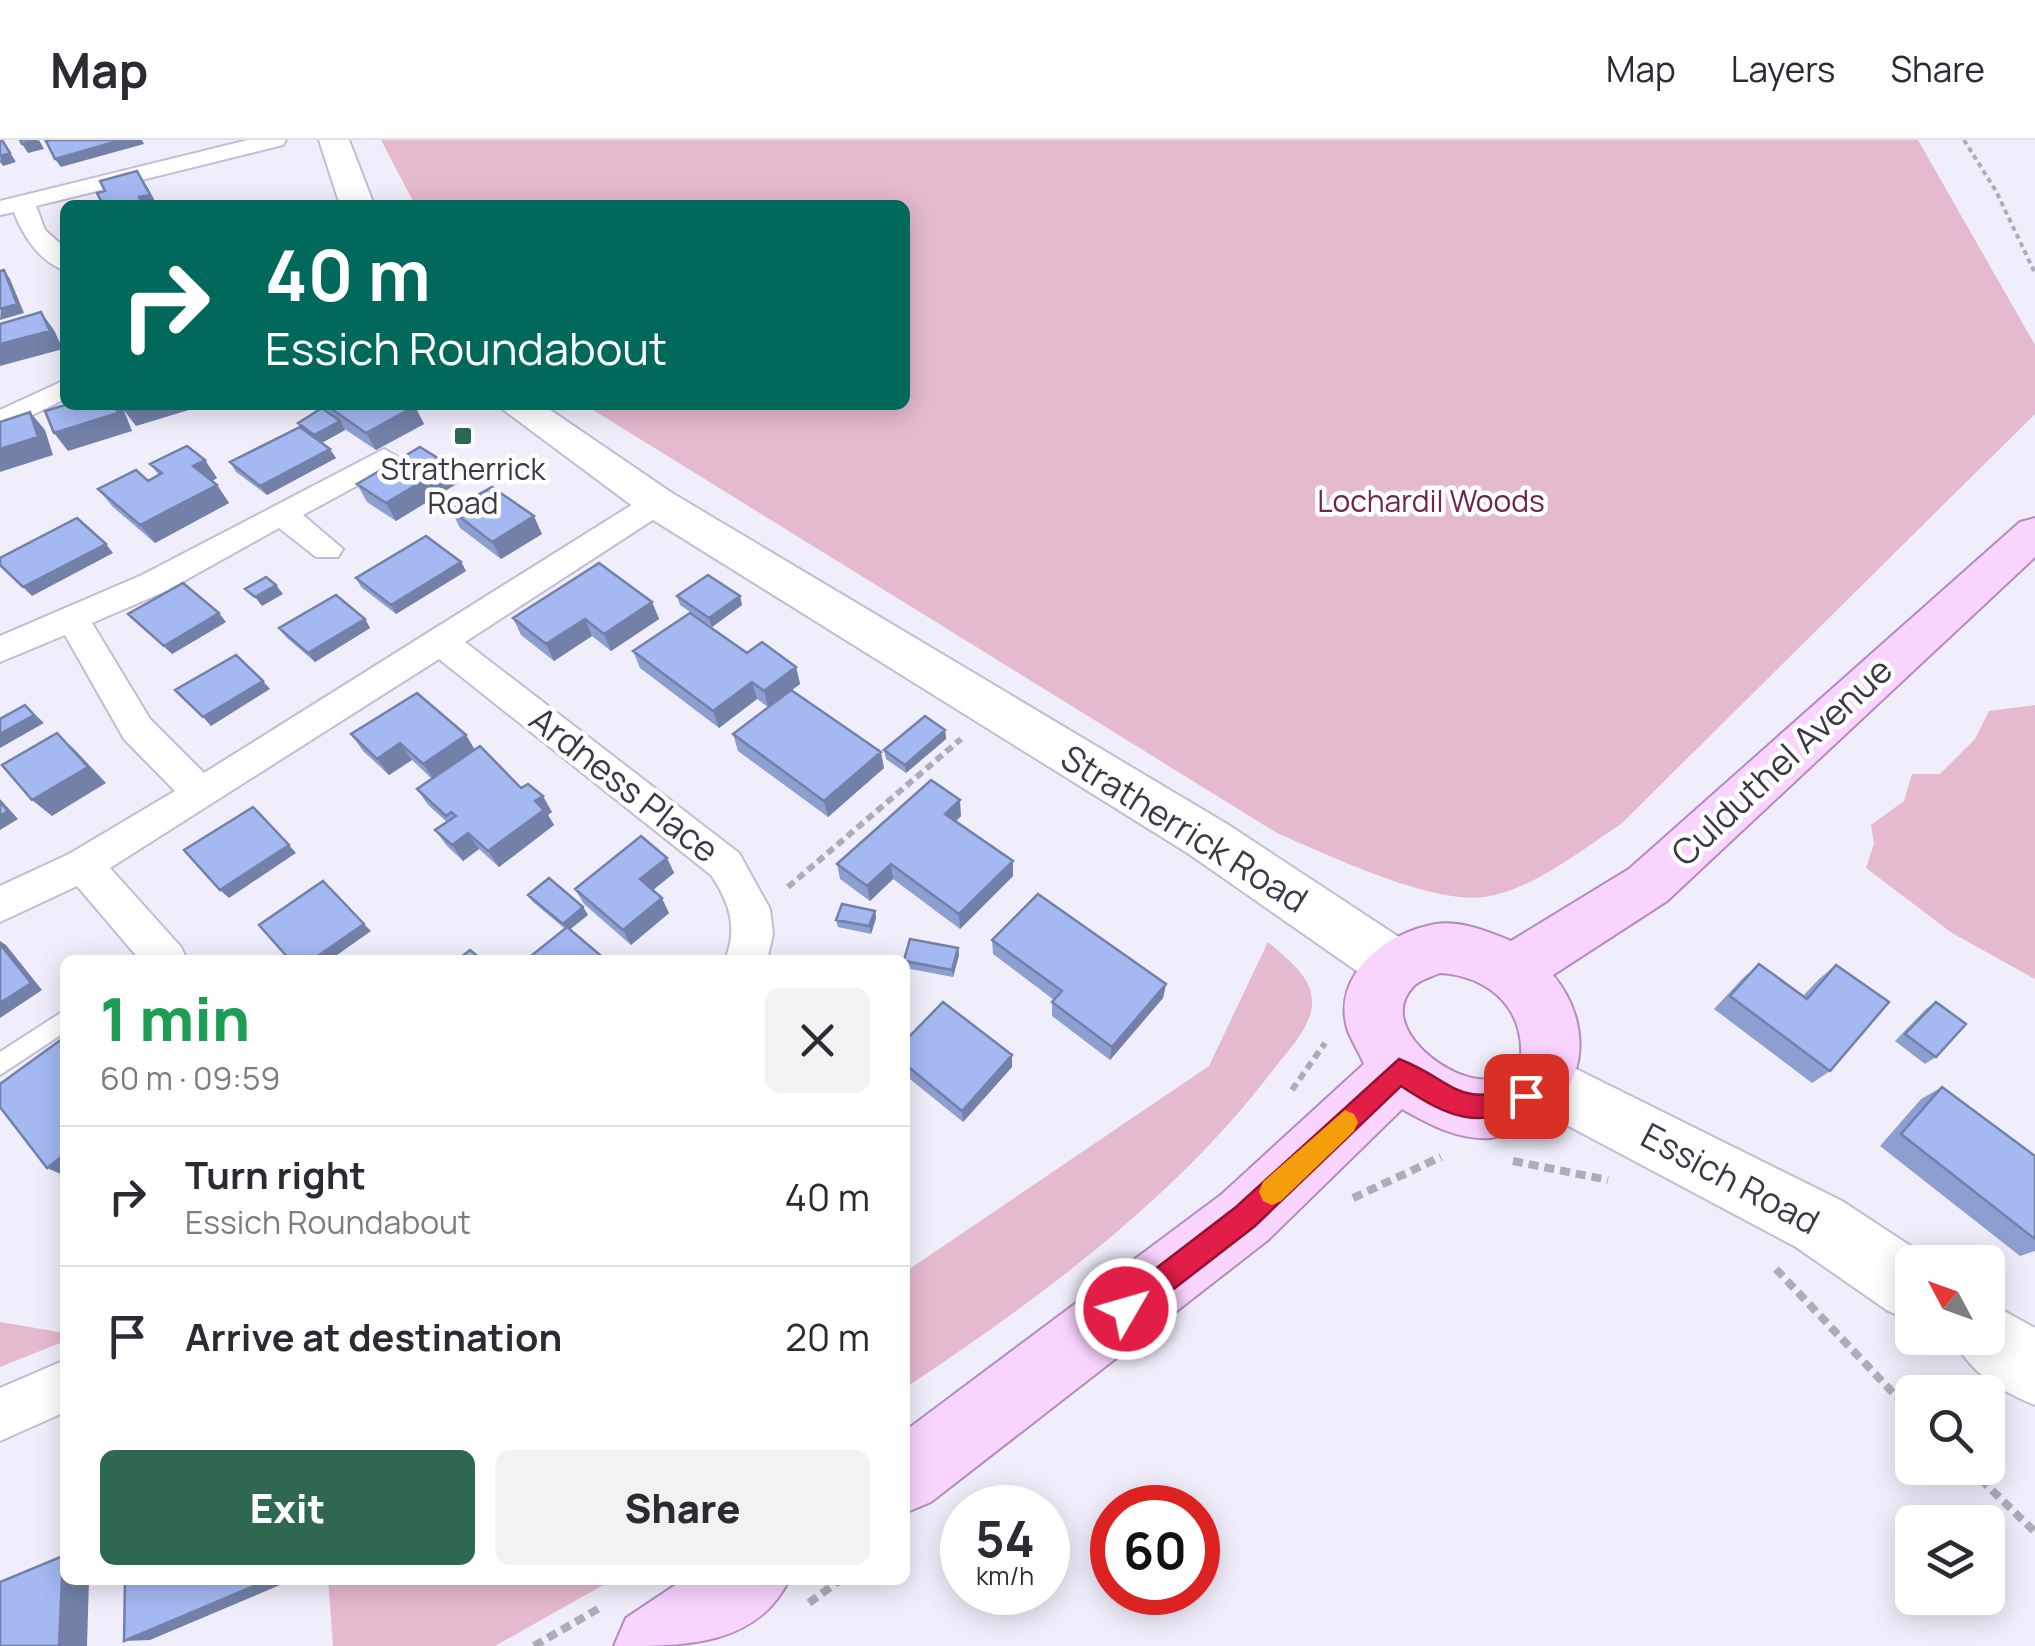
<!DOCTYPE html>
<meta charset="utf-8">
<style>
:root{--surface:#fff;--page:#f2f2f3;--text:#2b2b33;--muted:#7c7c81;--line:#e1e1e2;--accent:#2e6851}
body{margin:0;font-family:Manrope,sans-serif;background:var(--page);color:var(--text);height:100vh;display:flex;flex-direction:column;font-size:38px;white-space:nowrap}
*{box-sizing:border-box;margin:0}
p{font-size:32px;color:var(--muted)}
.icon{flex:none;width:55px;height:55px;fill:none;stroke:currentColor;stroke-width:2;stroke-linecap:round;stroke-linejoin:round}
.map{position:relative;flex:1;overflow:hidden}
.sheet{position:absolute;left:60px;top:815px;width:850px;height:630px;display:flex;flex-direction:column;background:var(--surface);border-radius:15px;box-shadow:0 5px 25px #0003}
.sheet>*{flex:none}
.hud{position:absolute;left:60px;top:60px;width:850px;height:210px;border-radius:15px;box-shadow:0 5px 25px #0003;background:#00695c;color:#fff;overflow:hidden}
.needle{width:65px;rotate:311deg}
.tools{position:absolute;left:1895px;top:1105px;display:grid;gap:20px}
.tools a{display:grid;place-items:center;width:110px;height:110px;border-radius:15px;background:var(--surface);box-shadow:0 5px 25px #0003;font-size:50px}
.speed{position:absolute;left:940px;top:1345px;display:flex;gap:20px;font-size:50px;font-weight:700;text-align:center}
.speed>*{display:grid;place-content:center;width:130px;height:130px;border-radius:50%;background:var(--surface);box-shadow:0 5px 25px #0003;line-height:1}
.speed small{font-size:25px;font-weight:400}
.speed .limit{border:15px solid #d22;background:#fff;color:#111}
.pin{position:absolute;display:grid;place-items:center;width:85px;height:85px;color:#fff;margin:-42px;border-radius:20px;box-shadow:0 5px 15px #0006}
.me{position:absolute;width:110px;margin:-55px;rotate:52deg;stroke-linejoin:round;filter:drop-shadow(0 0 8px #0008)}
.turn{display:flex;align-items:center;gap:35px;height:210px;padding:0 40px;font-size:45px}
.turn .icon{width:130px;height:130px;stroke-width:2.5}
.turn b{display:block;font-size:70px;line-height:85px}
.round{display:grid;place-items:center;flex:none;width:105px;height:105px;border-radius:15px;background:var(--page)}
.head{display:flex;align-items:center;justify-content:space-between;height:170px;padding:0 40px}
h1{font-size:60px;font-weight:800;line-height:75px;color:#1e9e55}
.button{display:flex;gap:20px;margin-top:auto;padding:20px 40px}
.button a{flex:1;height:115px;border-radius:15px;background:var(--accent);color:#fff;font-size:40px;font-weight:800;line-height:115px;text-align:center}
.button a+a{background:var(--page);color:var(--text)}
ul{padding:0;list-style:none}
li{display:flex;align-items:center;gap:30px;height:140px;padding:0 40px;border-top:2px solid var(--line)}
li div{flex:1}
li b{display:block;font-size:38px}
li em{font-style:normal}
header{display:flex;align-items:center;gap:60px;box-sizing:border-box;height:140px;padding:0 50px;background:var(--surface);border-bottom:2px solid var(--line)}
header strong{font-size:48px}
nav{display:flex;gap:55px;margin-inline-start:auto;font-size:35px}
.map>svg:first-child{display:block}
</style>
<header>
<strong>Map</strong>
<nav><a>Map</a><a>Layers</a><a>Share</a></nav>
</header>
<div class="map">
<svg width="2035" height="1506" viewBox="0 0 2035 1506">
<rect width="100%" height="100%" fill="#f0eefb"/>
<path fill="#e5b9ce" d="M381,0H1918L2035,205V274L1621,684C1581,710 1533,750 1484,757C1430,764 1328,715 1277,693L585,265H905V65H415Z
M2035,565V839L1952,793L1866,728L1874,704L1871,685L1904,661L1912,634H1940L1975,599L1989,571Z
M1268,802C1285,817 1312,836 1312,861C1313,884 1290,909 1276,926C1178,1057 1040,1158 905,1248V1132L1209,926Z
M0,1182L65,1193V1201L0,1227Z
M328,1440H612L495,1506H333Z"/>
<g fill="none" stroke-linecap="round" stroke-linejoin="round">
<g stroke="#c2bbda" stroke-width="4">
<path id="lane" d="M65,870V892L0,935V912Z"/>
</g>
<g stroke="#c2bbda" stroke-width="4">
<path id="street" d="M248,0H286L283,5L36,66L45,90L65,108V130C40,123 22,94 14,72L0,75V61Z
M65,240V259L0,291V270Z
M384,309L399,318L395,325L303,375L343,409L338,417H316L279,388L166,451L92,483L150,579L204,633L646,356H668L672,363L668,370L465,502L739,713L770,769L773,794L767,820H725C738,788 730,763 711,735L439,519L110,728L181,807L187,820H140L77,746L0,782V746L69,714L175,651L124,599L65,495L0,522V496L142,435Z
M65,1220V1272L0,1301V1248Z"/>
</g>
<g stroke="#c2bbda" stroke-width="4">
<path id="secondary" d="M319,0H349L374,65H340Z
M497,265H543L672,353L1227,684L1414,807L1423,825L1414,843L1394,850L1374,843L1189,714L642,373Z
M1542,912L1842,1061L1935,1122H1912V1181L1888,1171L1796,1107L1520,960L1512,940L1520,920Z
M1988,1162L2035,1188V1265C2000,1251 1968,1232 1954,1198H1988Z"/>
</g>
<g stroke="#b48bbe" stroke-width="4">
<path id="primary" d="M2035,378V417L1667,761L1553,835C1595,886 1588,956 1526,984C1515,989 1502,997 1490,998C1457,1000 1429,984 1402,969L1268,1100L931,1362L905,1373V1291L1222,1054L1364,924C1359,912 1351,900 1347,888C1332,833 1388,792 1436,784C1460,780 1490,792 1511,801L1629,729L2020,382ZM1440,833C1488,836 1524,867 1521,917C1513,926 1504,937 1490,939C1452,945 1375,887 1413,847C1419,840 1431,837 1440,833Z
M683,1440H789C756,1506 686,1506 614,1506L626,1478Z"/>
</g>
<path stroke="#afacb9" stroke-width="4" stroke-dasharray="5 4" stroke-linecap="butt" d="M1964,0L1996,51L2035,133"/>
<path stroke="#afacb9" stroke-width="6" stroke-dasharray="8 5" stroke-linecap="butt" d="M788,747L961,599
M1292,950L1325,903"/>
<path stroke="#afacb9" stroke-width="8" stroke-dasharray="10 6" stroke-linecap="butt" d="M1513,1021L1608,1040
M1353,1058L1441,1017
M1776,1129L1912,1273
M1969,1328L2035,1392
M809,1463L840,1440
M534,1506L603,1466"/>
<use href="#lane" fill="#fff" fill-rule="evenodd"/>
<use href="#street" fill="#fff" fill-rule="evenodd"/>
<use href="#secondary" fill="#fff" fill-rule="evenodd"/>
<use href="#primary" fill="#f9d4ff" fill-rule="evenodd"/>
</g>
<path fill="#8d9ed0" d="M325,265H413L424,284L376,310L343,288L345,290L321,303L336,318L267,355L236,332L230,322L302,288L298,283L330,274Z
M205,320L217,338L212,341L217,345L229,363L155,403L113,367L98,349L148,341L159,335L150,324Z
M449,325L458,343L396,381L367,362L357,344Z
M451,370L542,394L501,419L460,388Z
M461,422L466,431L396,474L361,447L356,438Z
M677,456H740L742,465L712,487L680,465Z
M652,462L659,479L611,511L592,496L554,521L521,495L513,478Z
M128,474L226,482L172,514Z
M365,479L370,488L315,522L286,497L279,488Z
M633,511L747,513L796,527L800,544L792,550L884,628L828,677L738,611L733,594L768,567L757,559L719,588L640,528Z
M945,590L946,599L906,633L886,619L884,610Z
M351,594L466,595L475,610L552,672L548,675L554,685L499,727L479,709L463,721L447,706L435,690L447,682L428,665L417,649L432,639L412,620L389,635L363,611Z
M961,676L956,681L1013,721V736L960,789L893,739L870,761L840,739L837,724Z
M667,718L674,733L653,750L669,773L631,805L584,764L575,749Z
M528,755L583,767L588,775L570,789L564,788L533,762Z
M875,771L876,778L871,794L838,787L836,780Z
M992,800L1166,844L1163,858L1110,920L1052,876V862L1054,860L993,814Z
M958,808L959,815L953,837L905,828V820Z
M1759,824L1803,856L1819,839L1836,825L1830,931L1812,943L1714,869L1743,838Z
M1936,862V917L1925,924L1895,901L1926,869Z
M905,901L1012,915V927L963,982L905,935Z
M1942,947L2035,1016V1111L2020,1116L1880,1006L1921,959Z"/>
<path fill="#7381a9" d="M2,0L16,22L3,26L0,22Z
M39,0L44,9L28,13L22,4Z
M121,0H142L144,4L61,27L55,19Z
M137,31L148,48L157,65H143L139,57Z
M4,130L10,139L24,173L0,180Z
M41,172L54,190L63,209L0,226V204Z
M115,265H120L123,268L132,291L68,311L54,293Z
M134,265H190L192,269L136,286L123,269Z
M415,266L424,284L376,310L366,293Z
M30,272L45,290L53,315L0,332V309Z
M340,281L345,290L320,304L314,295Z
M330,309L336,318L267,355L260,346Z
M205,320L217,338L205,344L193,326Z
M449,325L458,343L396,381L386,363Z
M217,345L229,363L155,403L140,385Z
M534,376L542,394L501,419L492,402Z
M106,404L113,413L32,456L23,447Z
M461,422L466,431L396,474L391,465Z
M276,445L283,454L262,466L255,457Z
M740,456L742,465L712,487L709,478Z
M652,462L659,479L611,511L604,494Z
M219,473L226,482L172,514L164,506Z
M365,479L370,488L315,522L308,513Z
M585,479L592,496L554,521L546,504Z
M796,527L800,544L768,567L764,551Z
M263,541L270,549L211,586L203,577Z
M752,542L757,559L719,588L713,571Z
M25,565L44,583L0,608V594Z
M945,590L946,599L906,633L905,625Z
M57,593L75,610L106,643L52,676L32,660Z
M466,595L476,612L434,640L423,624Z
M400,603L412,620L389,635L377,619Z
M881,612L884,628L828,677L824,661Z
M543,656L552,672L548,675L554,685L499,727L488,711L535,661Z
M0,659L18,679L0,690Z
M960,660L961,676L947,690L945,674Z
M468,693L479,709L463,721L452,705Z
M289,705L296,713L229,758L220,750Z
M667,718L674,733L648,754L640,739Z
M1013,721V736L960,789L959,774Z
M891,724L893,739L870,761L867,746Z
M662,758L669,773L631,805L623,790Z
M583,767L588,775L568,791L563,784Z
M875,771L876,778L871,794L869,786Z
M364,784L371,791L330,820H312Z
M0,801L6,805L42,850L0,878Z
M958,808L959,815L953,837L952,830Z
M1166,844L1163,858L1110,920L1112,907Z
M1012,915V927L963,982L962,971Z
M65,1014V1036L47,1028Z
M63,1416H65V1440H89L87,1506H59Z
M268,1440H292L150,1500L124,1501Z"/>
<path fill="#a4b8f2" stroke="#7381a9" stroke-width="2.5" d="M0,0H2L10,13L0,16Z
M20,0H37L22,4Z
M50,0H121L55,19L46,1Z
M137,31L150,55L139,57L143,65H103L97,53L105,51L100,41Z
M4,130L17,164L0,169V131Z
M41,172L50,191L0,204V184Z
M65,265H115L118,273L54,293L45,271Z
M326,265H413L415,266L366,293Z
M322,268L340,281L314,295L298,283Z
M30,272L38,297L0,309V282Z
M300,287L330,309L260,346L230,322Z
M187,306L205,320L193,326L217,345L140,385L98,349L136,330L148,341L162,333L150,324Z
M420,307L449,325L386,363L357,344Z
M492,347L534,376L492,402L451,370Z
M77,378L106,404L23,447L0,425V418Z
M426,396L461,422L391,465L356,438Z
M599,423L652,462L604,494L585,479L546,504L513,478Z
M708,435L740,456L709,478L677,456Z
M266,437L276,445L255,457L245,449Z
M183,443L219,473L164,506L128,474Z
M336,455L365,479L308,513L279,488Z
M690,473L747,513L762,502L796,527L764,551L752,542L713,571L633,511Z
M236,515L263,541L203,577L175,550Z
M791,550L881,612L824,661L733,594Z
M417,553L466,595L423,624L400,603L377,619L351,594Z
M25,565L34,575L0,594V579Z
M925,576L945,590L905,625L884,610Z
M57,593L88,627L32,660L2,625Z
M480,606L521,648L528,644L543,656L535,661L544,670L488,711L468,693L452,705L435,690L456,676L451,672L446,676L417,649Z
M931,640L960,660L945,674L1013,721L959,774L891,724L867,746L837,724Z
M0,662L8,671L0,676Z
M253,667L289,705L220,750L184,710Z
M641,696L667,718L640,739L662,758L623,790L575,749Z
M549,738L583,767L563,784L528,755Z
M323,741L364,784L312,820H290L259,785Z
M1038,754L1166,844L1112,907L1052,862L1062,851L992,800Z
M842,764L875,771L869,786L836,780Z
M567,787L606,820H526Z
M910,799L958,808L952,830L905,821L904,820Z
M0,804L31,843L0,863Z
M470,810L482,820H457Z
M1759,824L1807,859L1836,825L1889,862L1830,931L1730,856Z
M943,862L1012,915L962,971L905,924V901Z
M1936,862L1966,884L1936,917L1905,894Z
M62,899L65,902V1014L47,1028L0,967V944Z
M1942,947L2035,1016V1099L1901,994Z
M63,1416L59,1506H0V1442Z
M125,1440H268L124,1501Z"/>
<path fill="#e11d48" stroke="#92132f" stroke-width="2.5" d="M1399,919C1456,941 1456,971 1526,944L1534,947L1538,956L1534,964C1476,989 1451,979 1401,946L1255,1086L1135,1179L1126,1183L1116,1179L1111,1169L1116,1159L1236,1067Z"/>
<path fill="#f59e0b" d="M1345,970L1354,974L1358,982L1354,991L1281,1061L1272,1065L1263,1061L1259,1052L1263,1042Z"/>
<rect fill="#2e6851" stroke="#fff" stroke-width="4" x="453" y="286" width="20" height="20" rx="5"/>
<g text-anchor="middle" stroke-width="9" stroke-linejoin="round" paint-order="stroke">
<g font-size="30" fill="#3c3946" stroke="#fff">
<text x="463" y="340">Stratherrick<tspan x="463" dy="34">Road</tspan></text>
</g>
<g font-size="30" fill="#6e244f" stroke="#fff">
<text x="1431" y="372">Lochardil Woods</text>
</g>
<g font-size="35" fill="#3c3946" stroke="#fff">
<text transform="translate(1782 622) rotate(-43)" y="12">Culduthel Avenue</text>
<text transform="translate(624 645) rotate(38)" y="12">Ardness Place</text>
<text transform="translate(1184 689) rotate(32)" y="12">Stratherrick Road</text>
<text transform="translate(1730 1039) rotate(28)" y="12">Essich Road</text>
</g>
</g>
</svg>
<div class="tools">
<a><svg class="needle" viewBox="-14 -14 28 28"><path d="M0-13l5 13h-10z" fill="#e53935"/><path d="M0 13l5-13h-10z" fill="#7c7c81"/></svg></a>
<a><svg class="icon" aria-label="search" viewBox="0 0 24 24"><circle cx="10" cy="10" r="6"/><path d="M15 15l6 6"/></svg></a>
<a><svg class="icon" aria-label="layers" viewBox="0 0 24 24"><path d="M12 4l9 5-9 5-9-5zM3 14l9 5 9-5"/></svg></a>
</div>
<div class="speed"><div>54<small>km/h</small></div><div class="limit">60</div></div>
<div class="pin" style="left:1526px;top:956px;background:#d93025"><svg class="icon" aria-label="arrive" viewBox="0 0 24 24"><path d="M6 21V4h12l-3 4 3 4H6"/></svg></div>
<svg class="me" style="left:1126px;top:1169px" viewBox="-20 -20 40 40"><circle r="17" fill="#e11d48" stroke="#fff" stroke-width="3"/><path d="M0-11L8 9 0 5-8 9z" fill="#fff"/></svg>
<div class="hud">
<div class="turn"><svg class="icon" aria-label="right" viewBox="0 0 24 24"><path d="M7 20v-9h11M14 6l5 5-5 5"/></svg><div><b>40 m</b>Essich Roundabout</div></div>
</div>
<section class="sheet">
<div class="head"><div><h1>1 min</h1><p>60 m · 09:59</p></div><a class="round"><svg class="icon" aria-label="close" viewBox="0 0 24 24"><path d="M6 6l12 12M18 6L6 18"/></svg></a></div>
<ul>
<li><svg class="icon" aria-label="right" viewBox="0 0 24 24"><path d="M7 20v-9h11M14 6l5 5-5 5"/></svg><div><b>Turn right</b><p>Essich Roundabout</p></div><em>40 m</em></li>
<li><svg class="icon" aria-label="arrive" viewBox="0 0 24 24"><path d="M6 21V4h12l-3 4 3 4H6"/></svg><div><b>Arrive at destination</b></div><em>20 m</em></li>
</ul>
<div class="button"><a>Exit</a><a>Share</a></div>
</section>
</div>
